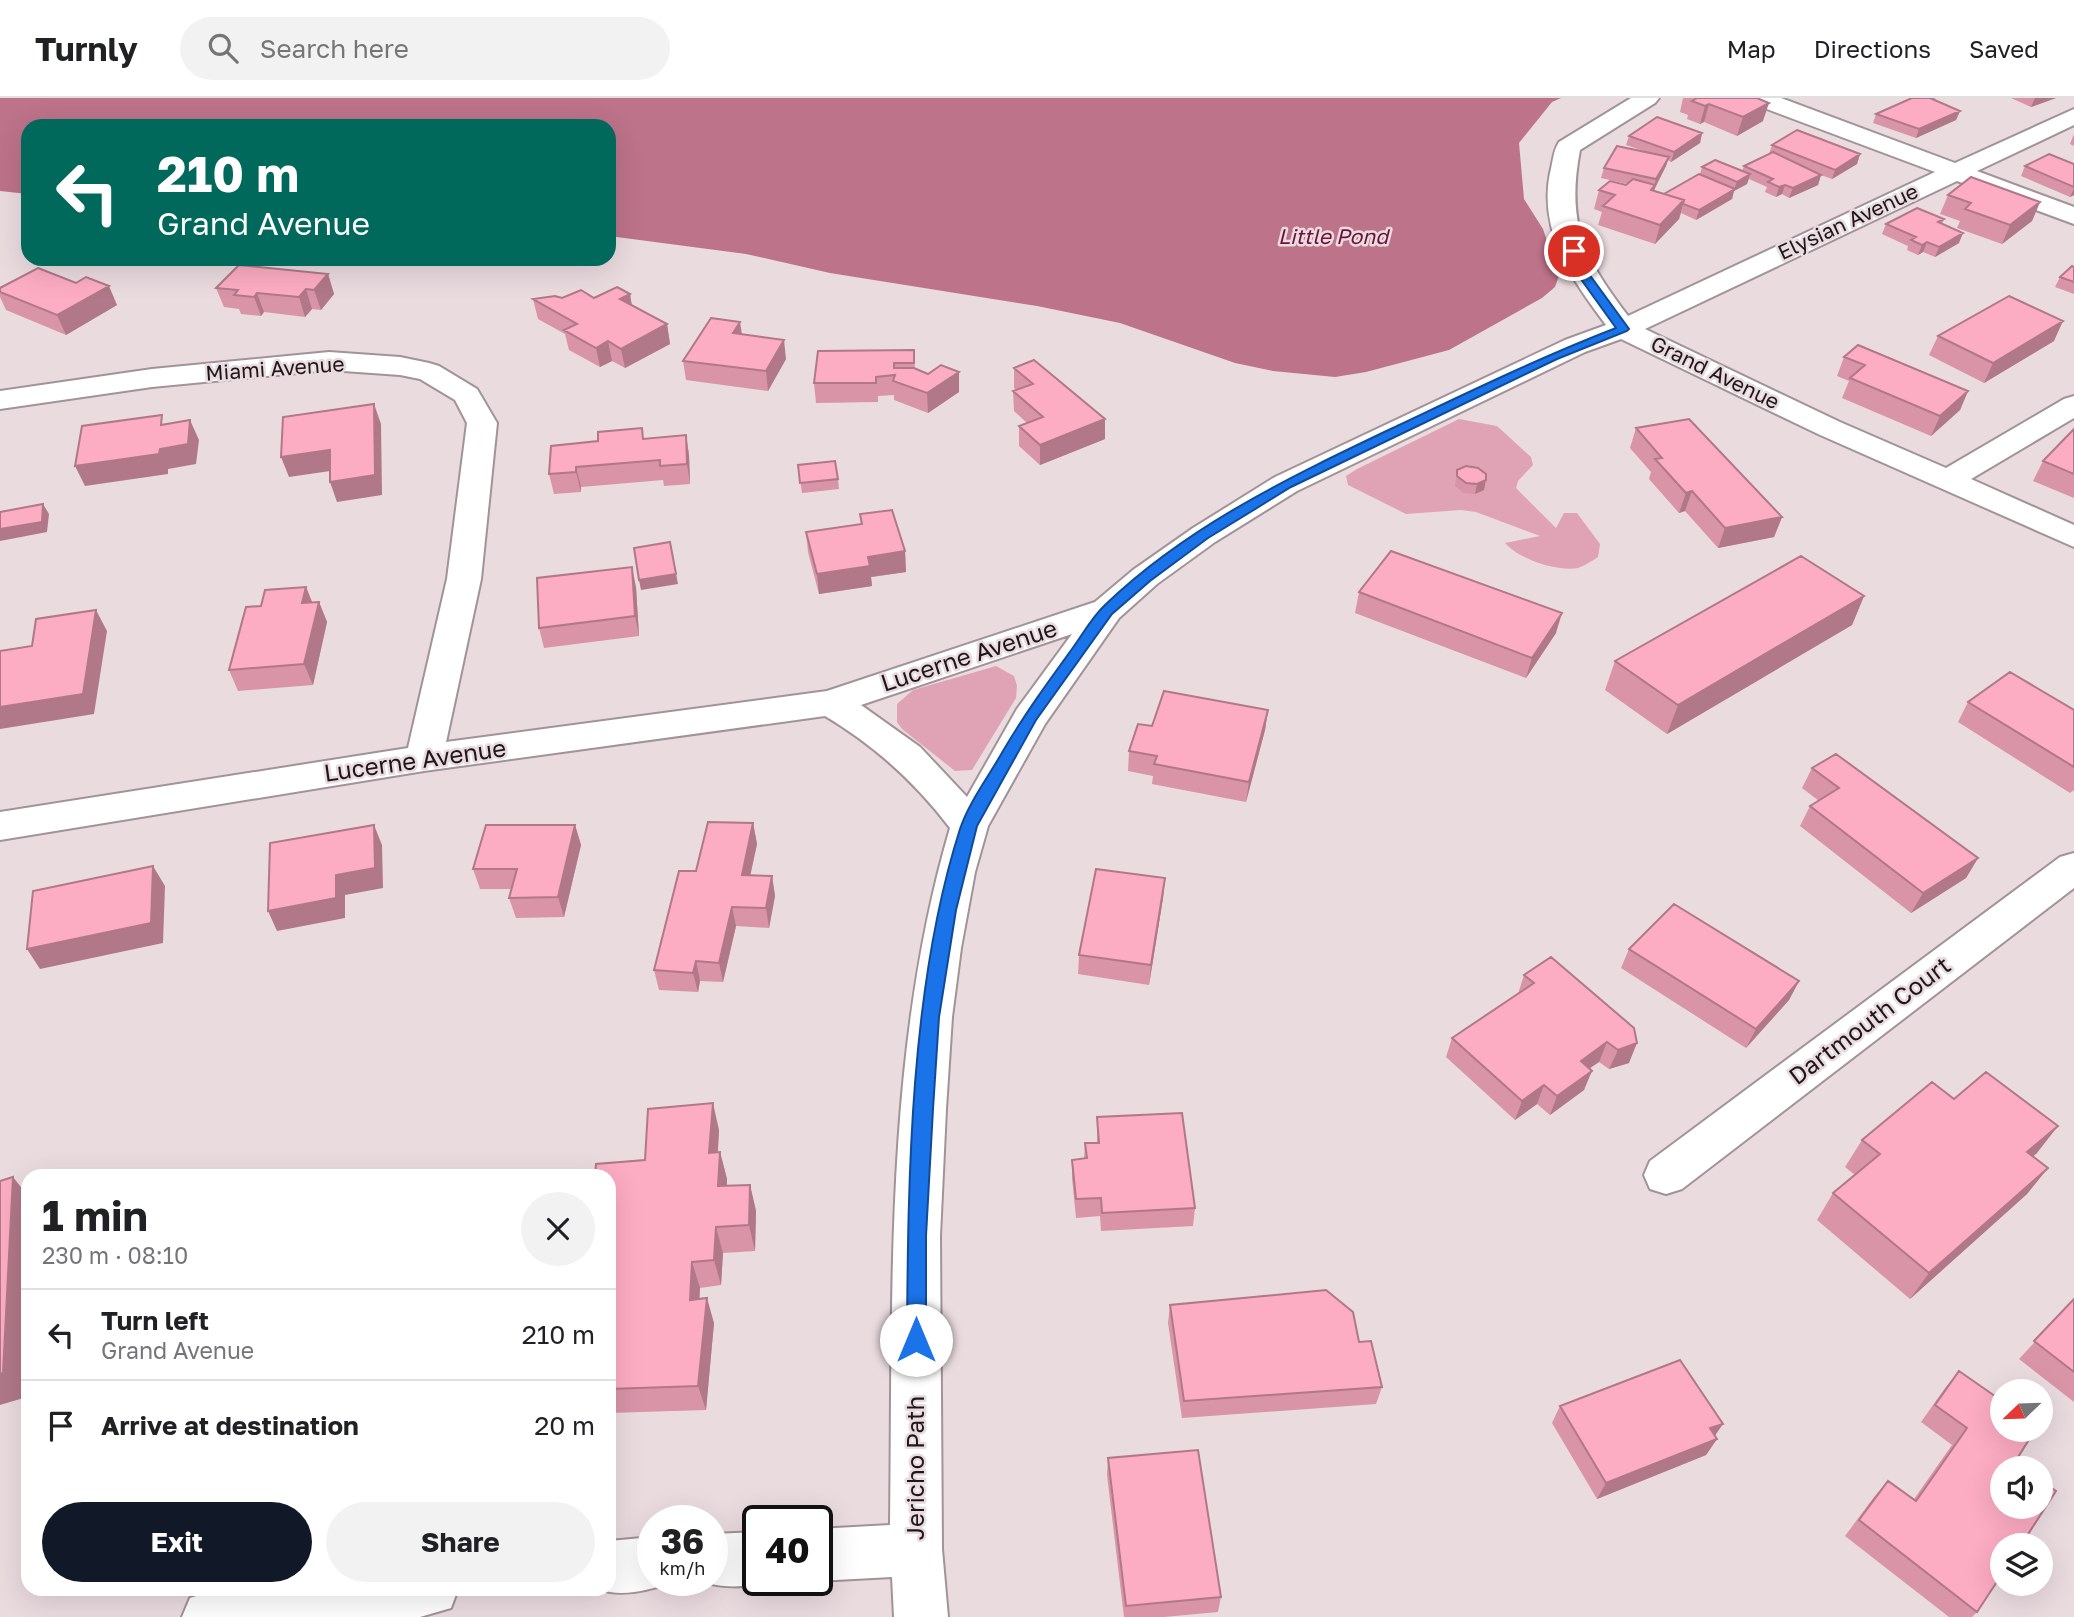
<!DOCTYPE html>
<meta charset="utf-8">
<style>
:root{--surface:#fff;--page:#f2f2f2;--text:#202124;--muted:#757577;--line:#e0e0e0;--accent:#111827}
body{margin:0;font-family:"Golos Text",sans-serif;background:var(--page);color:var(--text);height:100vh;display:flex;flex-direction:column;font-size:26px;white-space:nowrap}
*{box-sizing:border-box;margin:0}
p{font-size:23px;color:var(--muted)}
.icon{flex:none;width:38px;height:38px;fill:none;stroke:currentColor;stroke-width:2;stroke-linecap:round;stroke-linejoin:round}
.map{position:relative;flex:1;overflow:hidden}
.sheet{position:absolute;left:21px;top:1071px;width:595px;height:427px;display:flex;flex-direction:column;background:var(--surface);border-radius:21px;box-shadow:0 7px 28px #0002}
.sheet>*{flex:none}
.top-card{position:absolute;left:21px;top:21px;width:595px;height:147px;border-radius:21px;box-shadow:0 7px 28px #0002;background:#00695c;color:#fff;overflow:hidden}
.needle{width:46px;rotate:247deg}
.buttons{position:absolute;left:1990px;top:1281px;display:grid;gap:14px}
.buttons a{display:grid;place-items:center;width:63px;height:63px;border-radius:50%;background:var(--surface);box-shadow:0 7px 28px #0002;font-size:35px}
.speed{position:absolute;left:637px;top:1407px;display:flex;gap:14px;font-size:35px;font-weight:700;text-align:center}
.speed>*{display:grid;place-content:center;width:91px;height:91px;border-radius:50%;background:var(--surface);box-shadow:0 7px 28px #0002;line-height:1}
.speed small{font-size:18px;font-weight:400}
.speed .limit{border:4px solid #111;border-radius:10px;background:#fff;color:#111}
.pin{position:absolute;display:grid;place-items:center;width:60px;height:60px;color:#fff;margin:-30px;border:4px solid #fff;border-radius:50%;box-shadow:0 2px 7px #0007}
.me{position:absolute;width:77px;margin:-38px;rotate:0deg;stroke-linejoin:round;filter:drop-shadow(0 0 5px #0008)}
.turn{display:flex;align-items:center;gap:24px;height:147px;padding:0 21px;font-size:32px}
.turn .icon{width:91px;height:91px;stroke-width:2.5}
.turn b{display:block;font-size:49px;line-height:60px}
.round{display:grid;place-items:center;flex:none;width:74px;height:74px;border-radius:37px;background:var(--page)}
.head{display:flex;align-items:center;justify-content:space-between;height:119px;padding:0 21px}
h1{font-size:42px;font-weight:700;line-height:52px}
.action{display:flex;gap:14px;margin-top:auto;padding:14px 21px}
.action a{flex:1;height:80px;border-radius:42px;background:var(--accent);color:#fff;font-size:28px;font-weight:700;line-height:80px;text-align:center}
.action a+a{background:var(--page);color:var(--text)}
ul{padding:0;list-style:none}
li{display:flex;align-items:center;gap:21px;height:91px;padding:0 21px;border-top:2px solid var(--line)}
li div{flex:1}
li b{display:block;font-size:26px}
li em{font-style:normal}
header{display:flex;align-items:center;gap:42px;box-sizing:border-box;height:98px;padding:0 35px;background:var(--surface);border-bottom:2px solid var(--line)}
header strong{font-size:33px}
nav{display:flex;gap:38px;margin-inline-start:auto;font-size:24px}
.search{width:490px;height:63px;background:var(--page);display:flex;align-items:center;gap:18px;box-sizing:border-box;padding:0 24px;border-radius:38px;color:var(--muted);font-size:26px}
.map>svg:first-child{display:block}
</style>
<header>
<strong>Turnly</strong>
<div class="search"><svg class="icon" aria-label="search" viewBox="0 0 24 24"><circle cx="10" cy="10" r="6"/><path d="M15 15l6 6"/></svg>Search here</div>
<nav><a>Map</a><a>Directions</a><a>Saved</a></nav>
</header>
<div class="map">
<svg width="2074" height="1519" viewBox="0 0 2074 1519">
<rect width="100%" height="100%" fill="#eadbdf"/>
<path fill="#e0a3b5" d="M1459,321L1497,328L1531,359L1533,367L1518,383L1516,390L1556,430L1564,415H1577L1600,446L1598,459C1592,463 1584,468 1578,470C1557,474 1519,461 1505,445L1540,438L1476,414L1461,412L1406,416L1348,387L1346,378L1357,371Z
M996,568L1014,578L1017,588L1016,600L972,672L955,673L902,631L897,624V606L913,592Z"/>
<path fill="#bd738a" d="M0,0H1561L1552,4L1519,45L1524,101L1543,131L1559,178L1555,189L1542,200L1449,252L1366,274L1335,279L1273,273L1235,265L1120,225L1037,208L830,175L746,156L609,138V28H28V96L0,93Z"/>
<g fill="none" stroke-linecap="round" stroke-linejoin="round">
<g stroke="#a19397" stroke-width="4">
<path id="minor" d="M1631,0H1659L1655,5L1580,52C1566,126 1584,160 1628,218L1935,74L1751,5L1747,0H1781L1955,65L2074,11V27L1977,73L2074,109V126L1957,83L1645,231L1840,324L1946,370L2064,301L2074,298V320L1971,381L2074,427V449L1818,336L1621,241L1585,254L1297,393L1215,444L1157,486L1119,520L1045,626L988,728L975,774L961,850L952,919L946,1011L940,1138L942,1451L948,1519H894L892,1479L817,1483L815,1482H817V1431L890,1427C893,1195 884,954 950,730C915,684 874,647 825,618L424,673L0,742V714L408,650L447,481L467,325L455,302L420,281L400,277L329,272L152,289L0,311V293L152,271L329,254L400,259L429,265L439,268L477,291L497,325L481,481L446,644L827,593L1095,504L1133,472L1193,430L1275,379L1565,242L1606,227C1573,183 1538,134 1550,75C1553,64 1553,53 1559,44ZM1072,536L1017,611L967,699L920,649L861,607Z
M2074,755V790L1682,1091L1666,1096L1650,1091L1644,1077L1650,1063L2060,759Z
M758,1434V1482H767C747,1491 718,1490 698,1482H712V1436Z
M653,1439V1482L672,1484C650,1492 621,1500 599,1491H609V1443Z
M219,1491H458L451,1510L420,1519H182L190,1500Z"/>
</g>
<use href="#minor" fill="#fff" fill-rule="evenodd"/>
</g>
<path fill="#d994a8" d="M1683,0H1757L1763,23L1737,38L1704,24L1700,26L1687,21L1688,17L1680,14Z
M1913,0H1936L1933,2L1960,13L1956,22L1916,40L1873,25L1876,16Z
M2011,0H2056L2031,9Z
M1702,35L1700,45L1671,64L1668,62L1666,68L1654,93L1664,96L1700,76L1702,69L1742,73L1744,68L1769,56L1772,47L1860,56L1857,66L1832,81L1821,77L1818,87L1789,100L1782,96L1776,99L1765,94L1767,89L1749,81L1747,86L1734,93L1732,101L1696,122L1681,115L1679,121L1655,146L1598,127L1602,114L1594,111L1599,92L1626,87L1628,86L1601,80L1604,70L1644,53L1626,47L1629,38Z
M2074,36V48L2070,46Z
M2074,66V97L2070,99L2021,78L2025,68Z
M1948,97L2040,104L2032,123L2002,146L1957,130L1960,123L1940,116Z
M1944,121L1942,126L1959,145L1935,159L1923,154L1918,157L1907,152L1908,148L1882,136L1886,126Z
M2074,169V196L2055,189L2060,179Z
M328,176L334,196L321,212L312,211L305,219L264,214L261,218L241,216L239,211L224,209L216,190Z
M76,185L117,207L66,237L6,212L0,199V190Z
M630,196L632,208L667,226L670,246L625,270L612,263L600,269L569,252L565,236L538,221L533,201L594,200Z
M1938,238L2054,243L1984,285L1929,257Z
M914,252L915,270L928,276L959,274V294L928,315L894,302V297L878,298V304L816,305L814,285Z
M1844,259L1968,293L1960,312L1931,338L1842,300L1849,283L1837,278Z
M786,261L768,293L686,282L683,263Z
M1014,270L1105,341L1040,367L1019,348V328L1027,325L1014,313L1013,293L1017,292L1014,290Z
M1636,330L1782,419L1774,439L1718,450L1685,413L1679,415L1649,381L1651,374L1630,350Z
M2074,331V400L2033,383L2043,363Z
M686,337L689,357L690,386L664,388L663,382L581,389V394L554,396L549,376L644,341Z
M798,367L838,381L839,391L802,395Z
M1457,372L1486,376L1484,392L1475,396L1463,395L1455,388Z
M860,416L905,453L906,474L871,479L872,488L819,496L808,454L806,434L861,426Z
M306,489L312,504H319L327,524L313,587L238,593L229,572L261,508Z
M636,489L639,538L544,550L539,530Z
M1359,494L1556,535L1526,580L1355,515Z
M1864,498L1852,527L1667,636L1605,592L1615,563Z
M1968,604L2074,612V692L2070,695L1958,624Z
M1268,612L1265,632L1246,704L1152,686L1153,678L1128,673L1129,653L1152,628Z
M1812,670L1978,760L1966,780L1911,815L1800,728L1810,708L1819,703L1802,690Z
M753,725L757,746L750,778H772L775,798L769,830L736,828L723,884L700,883L698,894L659,892L654,872L696,773Z
M575,727L581,747L564,819L516,820L509,800L511,791H480L473,771Z
M1165,780L1163,800L1149,887L1078,876L1079,857Z
M1629,851L1799,883L1789,902L1746,950L1621,870Z
M1551,859L1629,965L1609,971L1599,964L1589,970L1584,992L1550,1017L1537,1006L1515,1022L1446,959L1452,940L1518,896L1524,877Z
M1954,1001L2037,1055L2033,1058L2048,1070L2027,1096L1910,1201L1817,1122L1833,1095L1855,1077L1845,1069L1862,1042Z
M1097,1019L1195,1110L1193,1128L1101,1133L1100,1118L1076,1120L1072,1080V1062L1084,1061L1085,1045H1097Z
M719,1032L718,1054H720L727,1081V1088L750,1087L756,1113L755,1153L723,1155L721,1187L700,1190L699,1201L714,1225L706,1312L609,1315V1078Z
M2074,1201V1304L2019,1261Z
M1170,1207L1359,1244L1382,1289L1376,1306L1182,1320L1168,1225Z
M1959,1273L2015,1364L1977,1514L1972,1519H1949L1845,1438L1874,1399L1888,1383L1914,1401L1952,1347L1921,1324L1945,1290Z
M1560,1308L1715,1338L1717,1341L1706,1357L1597,1401L1552,1325Z
M1108,1360L1221,1499L1218,1514L1164,1519H1124L1107,1377Z"/>
<path fill="#b07888" d="M2035,0H2056L2031,9Z
M1769,5L1763,23L1737,38L1743,19Z
M1709,6L1704,24L1700,26L1705,8Z
M1960,13L1956,22L1916,40L1919,31Z
M1702,35L1700,45L1671,64L1674,54Z
M1860,56L1857,66L1832,81L1835,72Z
M1669,59L1666,68L1655,89L1650,106L1651,92L1654,88L1656,81Z
M1750,76L1747,86L1734,93L1732,101L1696,122L1699,112L1734,91L1737,84Z
M1821,77L1818,87L1789,100L1793,90Z
M1785,87L1782,96L1776,99L1779,89Z
M2074,90V97L2070,99Z
M1684,102L1679,121L1655,146L1660,127Z
M2040,104L2032,123L2002,146L2010,127Z
M1963,135L1959,145L1935,159L1939,149Z
M1927,144L1923,154L1918,157L1922,147Z
M328,176L334,196L321,212L314,192Z
M109,188L117,207L66,237L57,217Z
M306,191L312,211L305,219L299,199Z
M257,195L264,214L261,218L254,199Z
M630,196L633,216L620,201Z
M2063,223L2054,243L1984,285L1993,265Z
M740,224L743,243L733,235Z
M667,226L670,246L625,270L621,251Z
M784,242L786,261L768,293L766,273Z
M608,243L612,263L600,269L596,250Z
M959,274V294L928,315L927,295Z
M1968,293L1960,312L1931,338L1940,318Z
M374,306L381,326L382,397L337,404L330,384Z
M1105,321V341L1040,367V347Z
M190,322L199,342L196,366L168,371V376L85,388L75,368L160,351Z
M686,337L689,357L690,386L687,366Z
M330,352L337,372L289,379L281,359Z
M576,369L581,389V394L576,374Z
M1486,382L1484,392L1475,396L1477,386Z
M1692,393L1685,413L1679,415L1686,395Z
M43,406L49,416L47,434L0,443V431Z
M1782,419L1774,439L1718,450L1725,430Z
M670,444L678,486L641,492L639,482Z
M905,453L906,474L871,479L872,488L819,496L817,476L868,459Z
M632,469L636,489L639,538L635,518Z
M306,489L314,509L302,505Z
M1864,498L1852,527L1667,636L1678,607Z
M319,504L327,524L313,587L304,566Z
M96,512L107,533L94,616L0,631V609Z
M1562,515L1556,535L1526,580L1532,560Z
M1268,612L1265,632L1246,704L1249,684Z
M753,725L757,746L746,797L742,777Z
M374,727L382,747L383,790L345,797V820L277,833L268,813L336,777Z
M575,727L581,747L564,819L558,799Z
M1978,760L1966,780L1911,815L1923,795Z
M153,768L165,788L163,845L40,871L27,851Z
M772,778L775,798L769,830L766,810Z
M1165,780L1163,800L1149,887L1151,867Z
M732,809L736,828L723,884L719,865Z
M696,863L700,883L698,894L693,875Z
M1799,883L1789,902L1746,950L1756,931Z
M1607,944L1599,964L1573,982L1581,963Z
M1637,945L1629,965L1609,971L1618,952Z
M1592,973L1584,992L1550,1017L1557,998Z
M1544,987L1537,1006L1515,1022L1522,1003Z
M713,1005L719,1032L716,1082L709,1055Z
M2058,1028L2037,1055L2007,1081L2027,1054Z
M720,1054L727,1081L725,1115L718,1088Z
M2048,1070L2027,1096L1910,1201L1929,1175Z
M13,1079L28,1098V1262L27,1299L0,1307V1276Z
M750,1087L756,1113L755,1153L749,1127Z
M716,1129L723,1155L721,1187L714,1162Z
M692,1164L700,1190L698,1227L690,1202Z
M707,1200L714,1225L706,1312L698,1288Z
M1723,1326L1712,1342L1710,1330Z
M1717,1341L1706,1357L1597,1401L1606,1385Z"/>
<path fill="#fcacc3" stroke="#b07888" stroke-width="2" d="M1696,0H1757L1769,5L1743,19L1709,6L1705,8L1692,3L1697,0Z
M1912,0H1930L1960,13L1919,31L1876,16Z
M1657,19L1702,35L1674,54L1629,38Z
M1797,32L1860,56L1835,72L1772,47Z
M1617,48L1669,59L1656,81L1604,70Z
M1773,54L1821,77L1793,90L1785,87L1779,89L1768,84L1773,81L1744,68Z
M2049,56L2074,66V89L2025,68Z
M1715,62L1750,76L1737,84L1702,69Z
M1699,76L1735,91L1699,112L1683,106L1684,102L1664,96Z
M1971,79L2040,104L2010,127L1965,111L1971,105L1948,97Z
M1633,81L1655,87L1651,92L1684,102L1660,127L1603,108L1615,97L1599,92L1610,83L1626,87Z
M1917,110L1944,121L1938,124L1963,135L1939,149L1927,144L1922,147L1911,142L1916,139L1886,126Z
M239,167L328,176L314,192L306,191L299,199L257,195L254,199L234,197L238,192L216,190Z
M2072,168L2074,169V184L2060,179Z
M38,170L76,185L86,179L109,188L57,217L0,194V190Z
M617,189L630,196L620,201L667,226L621,251L608,243L596,250L564,232L577,226L533,201L555,198L562,200L581,192L594,200Z
M2009,198L2063,223L1993,265L1938,238Z
M711,220L740,224L733,235L784,242L766,273L683,263Z
M1858,247L1968,293L1940,318L1850,280L1865,267L1844,259Z
M914,252V265H894V270H914L928,276L941,267L959,274L927,295L893,283L895,277L876,279V285H814L818,253Z
M1034,262L1105,321L1040,347L1019,328L1043,319L1013,293L1033,286L1014,270Z
M374,306L375,377L330,384V352L281,359L283,319Z
M162,317L161,327L190,322L188,346L160,351L159,356L75,368L82,328Z
M1689,321L1782,419L1725,430L1692,393L1686,395L1655,361L1662,360L1636,330Z
M642,330L643,341L686,337L687,366L660,368V362L576,369V374L549,376L551,348L598,343V334Z
M2074,331V376L2043,363Z
M835,363L838,381L800,385L798,367Z
M1466,368L1478,370L1486,376V382L1477,386L1466,385L1457,378V372Z
M43,406L42,424L0,431V414Z
M892,412L905,453L868,459L870,468L817,476L806,434L862,426L860,416Z
M670,444L676,476L639,482L634,450Z
M1391,453L1562,515L1532,560L1359,494Z
M1801,458L1864,498L1678,607L1615,563Z
M632,469L635,518L539,530L537,480Z
M306,489L302,505L319,504L304,566L229,572L246,509L261,508L265,492Z
M96,512L83,596L0,609V553L32,548L36,521Z
M2010,574L2074,612V669L1968,604Z
M1164,593L1268,612L1249,684L1154,666L1157,658L1129,653L1138,626L1152,628Z
M1836,656L1978,760L1923,795L1810,708L1839,690L1812,670Z
M708,724L753,725L742,777L772,778L766,810L732,809L719,865L696,863L693,875L654,872L679,773H696Z
M374,727L375,770L336,777V800L268,813L270,745Z
M486,727H575L558,799L509,800L517,771H473Z
M153,768L151,825L27,851L33,793Z
M1096,771L1165,780L1151,867L1079,857Z
M1674,806L1799,883L1756,931L1629,851Z
M1551,859L1634,930L1637,945L1618,952L1607,944L1581,963L1592,973L1557,998L1544,987L1522,1003L1452,940L1534,885L1524,877Z
M1986,974L2058,1028L2027,1054L2048,1070L1929,1175L1833,1095L1880,1056L1862,1042L1932,984L1954,1001Z
M713,1005L709,1055L720,1054L718,1088L750,1087L749,1127L716,1129L714,1162L692,1164L690,1202L707,1200L698,1288L609,1291V1078H595L596,1066L645,1062L648,1011Z
M1182,1015L1195,1110L1102,1115L1101,1100L1076,1101L1072,1062L1087,1060L1085,1045H1099L1097,1019Z
M13,1079L3,1275L0,1276V1083Z
M1326,1192L1353,1214L1359,1244L1371,1243L1382,1289L1184,1303L1170,1207Z
M2074,1201V1274L2034,1243Z
M1680,1262L1723,1326L1710,1330L1717,1341L1606,1385L1560,1308Z
M1959,1273L2002,1303V1332H2035L2015,1364L2024,1370H2002V1409H2040V1382L2056,1393L2021,1447H2002V1476L1977,1514L1859,1422L1888,1383L1916,1403L1967,1330L1935,1307Z
M1198,1352L1221,1499L1126,1508L1108,1360Z"/>
<path fill="#1a73e8" stroke="#114b97" stroke-width="2" d="M1570,151H1578L1589,176L1629,231L1627,233L1557,261L1291,389L1208,440L1150,483L1112,516L1036,622L977,728L956,812L939,919L933,1011L926,1138V1242L923,1249L916,1251L909,1249L907,1242C908,1079 910,887 960,731C969,704 989,678 1003,653C1024,617 1048,584 1072,551C1083,536 1092,519 1105,507C1188,427 1294,377 1397,328C1469,294 1541,259 1616,230L1578,177L1568,153Z"/>
<g text-anchor="middle" stroke-width="5" stroke-linejoin="round" paint-order="stroke">
<g font-size="21" fill="#1d1719" stroke="#eadbdf">
<text transform="translate(1848 124) rotate(-25)" y="7">Elysian Avenue</text>
<text transform="translate(275 271) rotate(-4)" y="7">Miami Avenue</text>
<text transform="translate(1715 275) rotate(26)" y="7">Grand Avenue</text>
</g>
<g font-size="21" font-style="italic" fill="#6d1239" stroke="#eadbdf">
<text x="1333" y="146">Little Pond</text>
</g>
<g font-size="24" fill="#1d1719" stroke="#eadbdf">
<text transform="translate(969 558) rotate(-18)" y="8">Lucerne Avenue</text>
<text transform="translate(415 663) rotate(-8)" y="8">Lucerne Avenue</text>
<text transform="translate(1870 923) rotate(-37)" y="8">Dartmouth Court</text>
<text transform="translate(916 1370) rotate(-90)" y="8">Jericho Path</text>
</g>
</g>
</svg>
<div class="buttons">
<a><svg class="needle" viewBox="-14 -14 28 28"><path d="M0-13l5 13h-10z" fill="#e53935"/><path d="M0 13l5-13h-10z" fill="#757577"/></svg></a>
<a><svg class="icon" aria-label="sound" viewBox="0 0 24 24"><path d="M4 9h4l5-4v14l-5-4H4zM17 9q2 3 0 6"/></svg></a>
<a><svg class="icon" aria-label="layers" viewBox="0 0 24 24"><path d="M12 4l9 5-9 5-9-5zM3 14l9 5 9-5"/></svg></a>
</div>
<div class="speed"><div>36<small>km/h</small></div><div class="limit">40</div></div>
<div class="pin" style="left:1574px;top:153px;background:#d93025"><svg class="icon" aria-label="arrive" viewBox="0 0 24 24"><path d="M6 21V4h12l-3 4 3 4H6"/></svg></div>
<svg class="me" style="left:916px;top:1242px" viewBox="-20 -20 40 40"><circle r="19" fill="#fff"/><path d="M0-13L10 11 0 6-10 11z" fill="#1a73e8"/></svg>
<div class="top-card">
<div class="turn"><svg class="icon" aria-label="left" viewBox="0 0 24 24"><path d="M17 20v-9H6M10 6l-5 5 5 5"/></svg><div><b>210 m</b>Grand Avenue</div></div>
</div>
<section class="sheet">
<div class="head"><div><h1>1 min</h1><p>230 m · 08:10</p></div><a class="round"><svg class="icon" aria-label="close" viewBox="0 0 24 24"><path d="M6 6l12 12M18 6L6 18"/></svg></a></div>
<ul>
<li><svg class="icon" aria-label="left" viewBox="0 0 24 24"><path d="M17 20v-9H6M10 6l-5 5 5 5"/></svg><div><b>Turn left</b><p>Grand Avenue</p></div><em>210 m</em></li>
<li><svg class="icon" aria-label="arrive" viewBox="0 0 24 24"><path d="M6 21V4h12l-3 4 3 4H6"/></svg><div><b>Arrive at destination</b></div><em>20 m</em></li>
</ul>
<div class="action"><a>Exit</a><a>Share</a></div>
</section>
</div>
